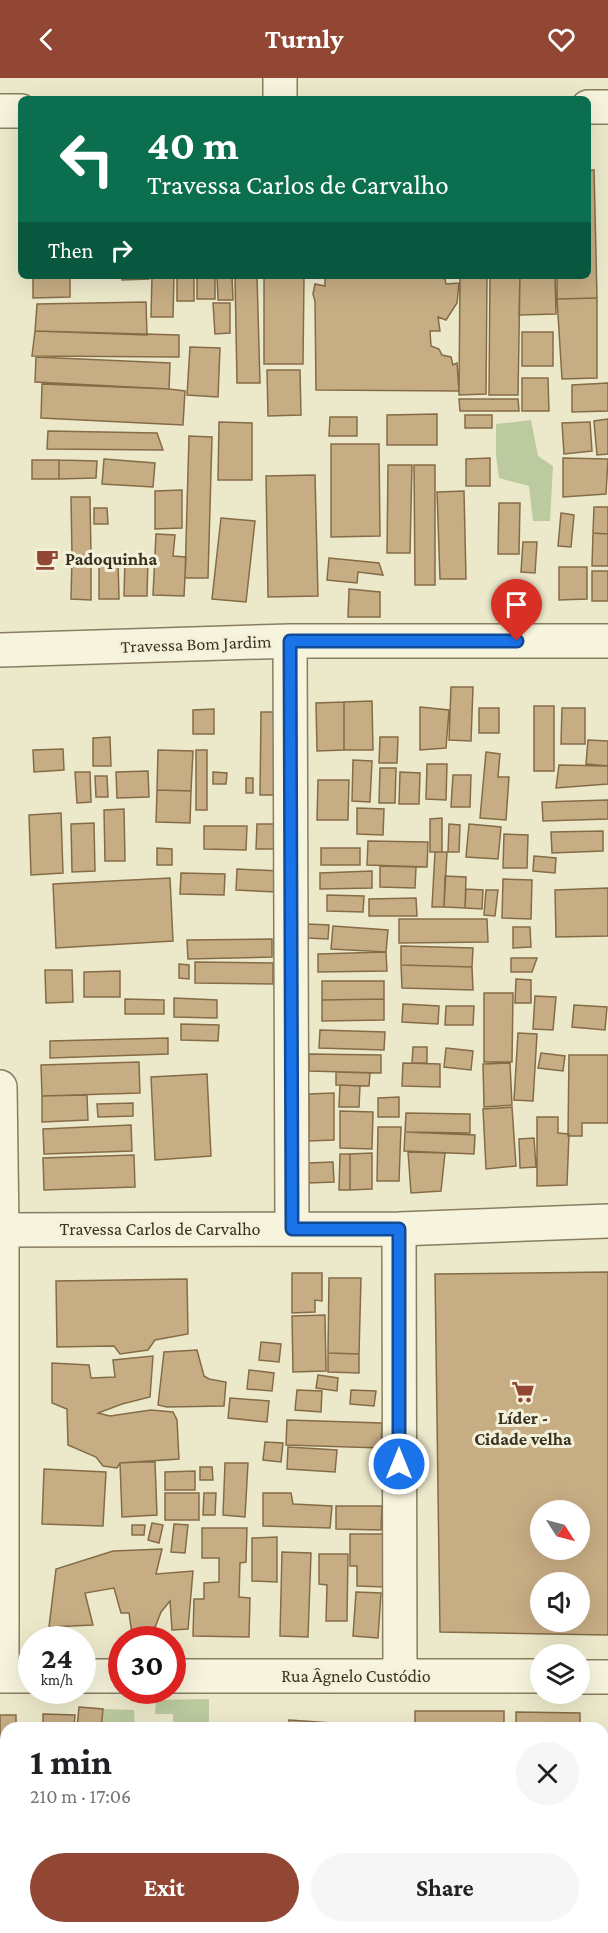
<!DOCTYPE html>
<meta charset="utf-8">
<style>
:root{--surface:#fff;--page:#f6f6f6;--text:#202124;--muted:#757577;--accent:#924734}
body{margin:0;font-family:"Crimson Pro",serif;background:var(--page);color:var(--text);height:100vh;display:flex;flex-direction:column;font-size:22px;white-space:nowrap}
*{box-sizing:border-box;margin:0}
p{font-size:20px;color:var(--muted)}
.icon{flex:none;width:33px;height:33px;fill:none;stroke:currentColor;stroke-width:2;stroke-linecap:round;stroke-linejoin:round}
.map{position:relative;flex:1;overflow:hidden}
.drawer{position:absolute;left:0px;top:1644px;width:609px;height:212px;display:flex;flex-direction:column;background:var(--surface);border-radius:18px 18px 0 0;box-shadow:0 6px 24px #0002}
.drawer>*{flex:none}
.top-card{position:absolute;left:18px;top:18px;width:573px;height:183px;border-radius:9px;box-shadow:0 6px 24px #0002;background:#0b6e4f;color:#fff;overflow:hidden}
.needle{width:39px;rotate:126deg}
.tools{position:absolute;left:530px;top:1422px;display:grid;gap:12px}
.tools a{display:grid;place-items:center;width:60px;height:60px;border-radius:50%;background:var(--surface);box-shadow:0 6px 24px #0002;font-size:30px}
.speed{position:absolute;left:18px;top:1548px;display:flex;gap:12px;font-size:30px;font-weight:700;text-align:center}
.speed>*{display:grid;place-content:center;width:78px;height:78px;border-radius:50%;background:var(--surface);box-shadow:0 6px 24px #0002;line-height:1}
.speed small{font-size:15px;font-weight:400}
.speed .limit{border:9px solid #d22;background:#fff;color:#111}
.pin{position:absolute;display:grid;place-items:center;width:51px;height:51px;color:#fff;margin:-62px -26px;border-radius:50% 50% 50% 0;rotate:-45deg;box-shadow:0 0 6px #0007}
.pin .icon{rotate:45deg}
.me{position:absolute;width:66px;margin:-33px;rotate:0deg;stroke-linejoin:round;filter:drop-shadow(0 0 4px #0008)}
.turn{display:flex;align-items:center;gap:21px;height:126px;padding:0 30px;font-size:27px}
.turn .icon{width:78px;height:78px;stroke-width:2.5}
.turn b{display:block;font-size:42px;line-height:51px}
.then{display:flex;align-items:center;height:57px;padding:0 30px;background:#0003;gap:12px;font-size:22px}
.round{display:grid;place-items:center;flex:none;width:63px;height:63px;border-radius:32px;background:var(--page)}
.headline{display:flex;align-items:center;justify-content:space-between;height:102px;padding:0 30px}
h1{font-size:36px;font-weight:700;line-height:45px}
.cta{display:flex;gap:12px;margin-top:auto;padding:12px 30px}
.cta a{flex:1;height:69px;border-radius:36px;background:var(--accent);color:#fff;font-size:24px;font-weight:700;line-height:69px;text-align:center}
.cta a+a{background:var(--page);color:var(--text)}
header{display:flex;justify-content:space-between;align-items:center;height:78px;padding:0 30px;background:var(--accent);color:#fff;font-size:27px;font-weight:700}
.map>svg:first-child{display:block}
</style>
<header><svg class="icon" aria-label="back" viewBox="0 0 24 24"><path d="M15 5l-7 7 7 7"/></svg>Turnly<svg class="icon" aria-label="heart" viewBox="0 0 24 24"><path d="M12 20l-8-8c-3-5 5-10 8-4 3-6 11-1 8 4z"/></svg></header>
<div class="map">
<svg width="608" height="1855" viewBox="0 0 608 1855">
<rect width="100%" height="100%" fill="#ece9cb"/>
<path fill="#bcca9f" d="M531,342L538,378L553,388L550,443H533L529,408L499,400L496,378V346Z
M209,1621V1650H173V1636H155L156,1622Z
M103,1631L134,1632L135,1650H101Z"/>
<path fill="#c7ad84" stroke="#856c47" stroke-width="1.5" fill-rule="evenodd" d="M594,92L597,220L557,221V198H588V93Z
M33,198H70V219L33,220Z
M122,198H149V201L122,202Z
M152,198H174L173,239H151Z
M177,198H194V223H177Z
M197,198H215V221H197Z
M217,198H232L233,222H218Z
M235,198H257L260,305H237Z
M264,198H304L303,286H264Z
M325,198H434L445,201L446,206L459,205L457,225L446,242L438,239L440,253H430L431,268L439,271L442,277L451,279L453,287L457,285L459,313L316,312L315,223L313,216L315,206L325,208Z
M460,198H487L486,316L459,317Z
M490,198H520L518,317H489Z
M520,198H555L556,236L519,237Z
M597,220V300L562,301L557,221Z
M146,224L147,257L35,253L37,226Z
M213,225H230V255L215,256Z
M35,253L179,257V279L32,278Z
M522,254H553V288H522Z
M190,269L220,270L218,319L187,317Z
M36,279L170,285L169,311L35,304Z
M267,292H300L301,337L268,338Z
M522,300H548L549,333H522Z
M608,305V333L572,334V307Z
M42,306L169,311L185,313L183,347L41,340Z
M459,321H518L519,333H460Z
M437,336V367H387V337Z
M465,337H492V350H465Z
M330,339H357V358H329Z
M608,341V376L597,377L594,343Z
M219,344L252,345V402H218Z
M590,344L592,373L564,376L562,345Z
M48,353L157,355L163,372L47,371Z
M189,358L212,359L208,500H185Z
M331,366H379L380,458L331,459Z
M490,380V408H466V381Z
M563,380L608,381L606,416L563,419Z
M104,381L155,385L153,409L102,406Z
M32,382H59V401H32Z
M59,382L97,383L96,400L59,401Z
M388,387H412L410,475H387Z
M414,387H435V507H415Z
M315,397L318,518L268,519L266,398Z
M182,412V450L155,451V413Z
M464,413L466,501H440L437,414Z
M71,419H90L91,477L72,478Z
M499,425H520L519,476H498Z
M594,429H608V456L593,455Z
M94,430H107L108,446H94Z
M561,435L574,437L571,469L558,468Z
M221,440L255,443L246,524L212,521Z
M593,455L608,456V488H592Z
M156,456L175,457L173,478L186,479L184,518L153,517Z
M523,464H537L535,495L521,494Z
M91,477V522L71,521L72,478Z
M125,480H148L147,518H124Z
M329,480L379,485L383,497L358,494L357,505L327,502Z
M99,481H118L119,521H99Z
M559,489H587V521L559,522Z
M592,493H608V523H592Z
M349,511L380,514V539H348Z
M451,609H473L471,663L449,662Z
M372,623L373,672H344V624Z
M344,624V672L317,673L316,625Z
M534,628H554V693H534Z
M420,629L449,632L446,670L420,672Z
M479,630H499V655H479Z
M562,630H585V666H561Z
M214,631V656H193V632Z
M261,634H275L274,717H260Z
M110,659L111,688H93V660Z
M380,659H398L397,685H379Z
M588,662L608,663V688L586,686Z
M63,671L64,692L34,694L33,672Z
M158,672L193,673L191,713L157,712Z
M196,672H207V732H196Z
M486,674L500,676L498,699H509L506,742L480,740Z
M353,682L372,683L370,724L352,723Z
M427,686H447L446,722L426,721Z
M559,687L608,688V706L556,710Z
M380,690H396L395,725H379Z
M148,693L149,719L117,720L116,694Z
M75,694H90L91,724L77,725Z
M213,694L227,695L226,706H213Z
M400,694L420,695L419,726H399Z
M453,697H471L470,729H451Z
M95,698H107L108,719H96Z
M246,700H253V715H246Z
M318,702H349L348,742H317Z
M157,712L191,713L190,745L156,744Z
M608,722V741L543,743L542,724Z
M357,730L384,731L383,757L357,756Z
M124,731L125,783H105L104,732Z
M61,735L63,795L31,797L29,737Z
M442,740V774H430V741Z
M94,745L95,793L72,794L71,746Z
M257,746H277L276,771H256Z
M449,746L460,747L459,774H448Z
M469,746L501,749L498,781L466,779Z
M204,748H247L246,772L204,771Z
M603,753V773L552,775L551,754Z
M504,756L528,757L527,790H503Z
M368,763L428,764L427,789L367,787Z
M157,770L172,771V787H157Z
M321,770H360V787H321Z
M435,774H447L444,829H432Z
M534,778L556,780L555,795L533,793Z
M380,788L416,789L415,810L380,809Z
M237,791L279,793L277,814L236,812Z
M372,793V810L320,811V795Z
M181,795L225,796L224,817L180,816Z
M445,798L466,799L465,830L444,829Z
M170,800L173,863L56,870L53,806Z
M503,801L532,802L531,841L502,840Z
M608,810V858L556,859L555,812Z
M466,811L483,812L482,831L465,830Z
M486,812H498L495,838L484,837Z
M327,817L364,818L363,834L327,833Z
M416,820L417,838H369V821Z
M399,841H487L488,864L399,865Z
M307,846L329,847L328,861L307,860Z
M333,848L388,852L386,874L331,871Z
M513,849H530L531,869L513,870Z
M272,861V879L188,881L187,862Z
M401,868L473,870L472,889L401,887Z
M386,874L387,893L318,894V876Z
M511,880H537L532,894H511Z
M195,884L273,885V906L195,905Z
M179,886L189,887V901L179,900Z
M401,887L472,889L473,912L402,910Z
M45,892H72L73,924L46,925Z
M120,893V919H84V894Z
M516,901L531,902V925H515Z
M322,903H384V921L322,922Z
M484,915H513L512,984H484Z
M535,918L556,919L553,952L533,951Z
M174,920L217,922V940L174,939Z
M125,921L164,922V936H125Z
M384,921V942L322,943V922Z
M403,926L439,928L438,946L402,944Z
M574,927L607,929L605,952L572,949Z
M446,928H474L473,947H445Z
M181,946L219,947L218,963L181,962Z
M320,952L385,954L384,972L319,970Z
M518,955L537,956L533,1023L514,1022Z
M168,960V976L50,980V963Z
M413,969H427V985H412Z
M446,970L473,973L471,992L444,989Z
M541,975L565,978L563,993L538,990Z
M309,976L381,977V995L309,993Z
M569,977H608V1045H582V1058H568Z
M139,984L140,1015L42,1018L41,987Z
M403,985L440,986V1009L402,1008Z
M510,985L512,1027L484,1029L483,986Z
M336,994L370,995L369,1008L336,1007Z
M207,996L211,1078L155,1082L151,999Z
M340,1007L360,1008L359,1029H339Z
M334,1015V1062L309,1063V1016Z
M87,1017L88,1042L42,1044V1018Z
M399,1019V1039H378V1020Z
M133,1025V1038L98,1039L97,1026Z
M512,1029L516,1088L486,1091L483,1031Z
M340,1033L373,1034L372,1071L340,1070Z
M406,1035L470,1036V1055L405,1054Z
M537,1039H558V1055L569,1056L567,1107L537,1108Z
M131,1047L132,1073L44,1076L43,1051Z
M378,1049H401L399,1103H377Z
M405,1054L475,1057L474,1076L404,1073Z
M534,1060L536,1089L520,1090L519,1061Z
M408,1074L445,1075L441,1113L411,1115Z
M372,1075V1111L350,1112V1076Z
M340,1076H350V1112H339Z
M134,1077L135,1109L44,1112L43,1080Z
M333,1084L334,1104L309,1105L308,1085Z
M608,1194V1557L440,1554L435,1196ZM540,1432H579V1472H540ZM540,1504H579V1544H540Z
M292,1195H322V1223L315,1222V1234L292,1235Z
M329,1200H361L359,1276L328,1275Z
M187,1201L188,1256L155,1262L148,1272L120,1276L114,1268L57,1269L56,1203Z
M325,1237L326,1293L293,1294L292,1238Z
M261,1264L281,1266L279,1284L259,1282Z
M197,1272L204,1298L209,1301L226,1304L224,1328L167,1329L158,1327L164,1274Z
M328,1275L359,1276V1295L328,1294Z
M153,1278L150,1319L122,1326L98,1335L110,1338L151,1332L173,1334L177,1342L179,1381L120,1385L117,1390L103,1388L96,1379L68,1367L67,1331L52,1325V1285L89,1287L91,1300L115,1299L113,1282Z
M249,1292L274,1295L272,1313L247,1311Z
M318,1297L338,1300L337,1313L316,1310Z
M297,1312L322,1313L321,1334L295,1332Z
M351,1312L376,1313L374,1328L350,1326Z
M230,1320L269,1323L267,1344L228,1340Z
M287,1342L382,1345L381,1370L286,1367Z
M265,1364L283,1365L281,1384L263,1382Z
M288,1369L337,1372L335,1394L287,1391Z
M139,1384H155L157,1437L122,1439L120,1385Z
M225,1385H248L245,1439L223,1437Z
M200,1389H212L213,1402H200Z
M44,1391L106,1394L103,1448L42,1446Z
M195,1393V1412H165V1394Z
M165,1415H199V1442H165Z
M204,1415H216L215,1437H203Z
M263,1415H291L293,1426L332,1428L330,1450L263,1448Z
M336,1428H382L381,1452L336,1451Z
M152,1445L163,1447L159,1465L148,1462Z
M174,1446L188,1447L185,1475L171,1474Z
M132,1447H145L144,1457H132Z
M202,1450H247L246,1484L240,1485L239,1519L250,1520L249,1559L193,1558L194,1521H204V1505L219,1504V1480H202Z
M350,1456H386L385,1509L357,1508V1488H350Z
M277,1459V1504L252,1503V1460Z
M162,1471L156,1496L193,1493L188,1551L172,1552L170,1523L161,1534L154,1552L132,1556L129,1535H121L114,1510L85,1515L93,1547L49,1549L56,1491L113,1473Z
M282,1474L311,1475L308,1559L280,1558Z
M319,1476H348L347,1543H326L327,1507L319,1506Z
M356,1514L381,1515L378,1560L353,1558Z
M79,1629L103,1631L101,1650H77Z
M415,1633H504V1650H415Z
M516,1634L580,1635V1650H516Z
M43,1636L75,1637L74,1650H43Z
M0,1637H16V1650H6V1681H0Z
M289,1642L361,1647V1650H289Z
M0,1690H6V1730H0Z
M6,1757V1779H0V1758Z
M603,1808H608V1855H470V1850H603Z
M0,1812H6V1840H0Z
M0,1841H6V1850H29V1855H0Z
M49,1850H66V1855H49Z
M76,1850H96V1855H76Z
M127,1850H151V1855H127Z
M224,1850H255L254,1855H225Z
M394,1850H450V1855H394Z
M301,1854H345V1855H301Z"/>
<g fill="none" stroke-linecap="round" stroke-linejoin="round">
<g stroke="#887d60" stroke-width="36">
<path id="street" d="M280,0V21
M588,29H608
M0,33H21
M290,563L292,1151
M0,572L290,563H608
M0,1009L2,1152V1598
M399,1151L400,1598
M0,1152L399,1151L608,1143
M0,1598H32
M82,1598H122
M172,1598H540
M579,1599H608"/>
</g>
<use href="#street" stroke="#f7f4de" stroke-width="33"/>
</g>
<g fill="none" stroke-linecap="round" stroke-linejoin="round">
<g stroke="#114b97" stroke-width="15">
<path id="route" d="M399,1386V1151H292L290,563H517"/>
</g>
<use href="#route" stroke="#1a73e8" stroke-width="10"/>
</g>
<defs>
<g id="cafe-bare" transform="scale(1.8)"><path d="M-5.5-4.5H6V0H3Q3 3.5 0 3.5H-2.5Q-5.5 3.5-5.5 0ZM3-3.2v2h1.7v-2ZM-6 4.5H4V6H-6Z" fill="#924734" stroke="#f4f1da" stroke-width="2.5" paint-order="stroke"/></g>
<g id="supermarket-bare" transform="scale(1.8)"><path d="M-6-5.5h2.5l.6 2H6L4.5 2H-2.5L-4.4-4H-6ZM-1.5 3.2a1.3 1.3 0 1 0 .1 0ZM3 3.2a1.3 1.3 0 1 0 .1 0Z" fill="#924734" stroke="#f4f1da" stroke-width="2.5" paint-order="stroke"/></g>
</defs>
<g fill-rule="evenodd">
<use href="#cafe-bare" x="47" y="481"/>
<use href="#supermarket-bare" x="523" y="1314"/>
</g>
<g text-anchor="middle" stroke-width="6" stroke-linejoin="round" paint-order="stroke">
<g font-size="18" font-weight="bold" fill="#393222" stroke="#f4f1da" text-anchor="start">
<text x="65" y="487">Padoquinha</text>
<text x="523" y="1346" text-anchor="middle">Líder -<tspan x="523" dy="21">Cidade velha</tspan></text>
</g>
<g font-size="18" fill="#393222" stroke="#f4f1da">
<text transform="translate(196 566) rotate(-2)" y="6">Travessa Bom Jardim</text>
<text x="160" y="1157">Travessa Carlos de Carvalho</text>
<text x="356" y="1604">Rua Âgnelo Custódio</text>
</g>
</g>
</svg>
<div class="tools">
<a><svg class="needle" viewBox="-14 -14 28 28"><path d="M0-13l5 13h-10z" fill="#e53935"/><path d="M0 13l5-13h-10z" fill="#757577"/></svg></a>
<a><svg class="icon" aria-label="sound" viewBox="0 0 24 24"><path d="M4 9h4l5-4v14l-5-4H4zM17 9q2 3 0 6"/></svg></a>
<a><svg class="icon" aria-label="layers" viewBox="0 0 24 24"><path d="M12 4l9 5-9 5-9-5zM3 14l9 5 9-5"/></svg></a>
</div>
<div class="speed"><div>24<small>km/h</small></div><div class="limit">30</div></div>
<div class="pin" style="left:517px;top:563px;background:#d93025"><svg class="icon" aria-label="arrive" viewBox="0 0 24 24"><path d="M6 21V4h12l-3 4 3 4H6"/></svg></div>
<svg class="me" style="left:399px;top:1386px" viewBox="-20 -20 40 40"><circle r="17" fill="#1a73e8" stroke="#fff" stroke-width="3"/><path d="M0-11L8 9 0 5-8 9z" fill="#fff"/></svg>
<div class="top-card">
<div class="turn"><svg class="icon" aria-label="left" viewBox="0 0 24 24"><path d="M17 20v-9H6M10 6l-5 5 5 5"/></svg><div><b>40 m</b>Travessa Carlos de Carvalho</div></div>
<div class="then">Then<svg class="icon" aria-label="right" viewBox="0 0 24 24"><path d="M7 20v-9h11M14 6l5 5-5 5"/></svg></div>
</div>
<section class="drawer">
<div class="headline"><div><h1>1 min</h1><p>210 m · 17:06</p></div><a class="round"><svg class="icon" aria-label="close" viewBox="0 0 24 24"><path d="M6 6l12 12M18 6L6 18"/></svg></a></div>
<div class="cta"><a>Exit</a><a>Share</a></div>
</section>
</div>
